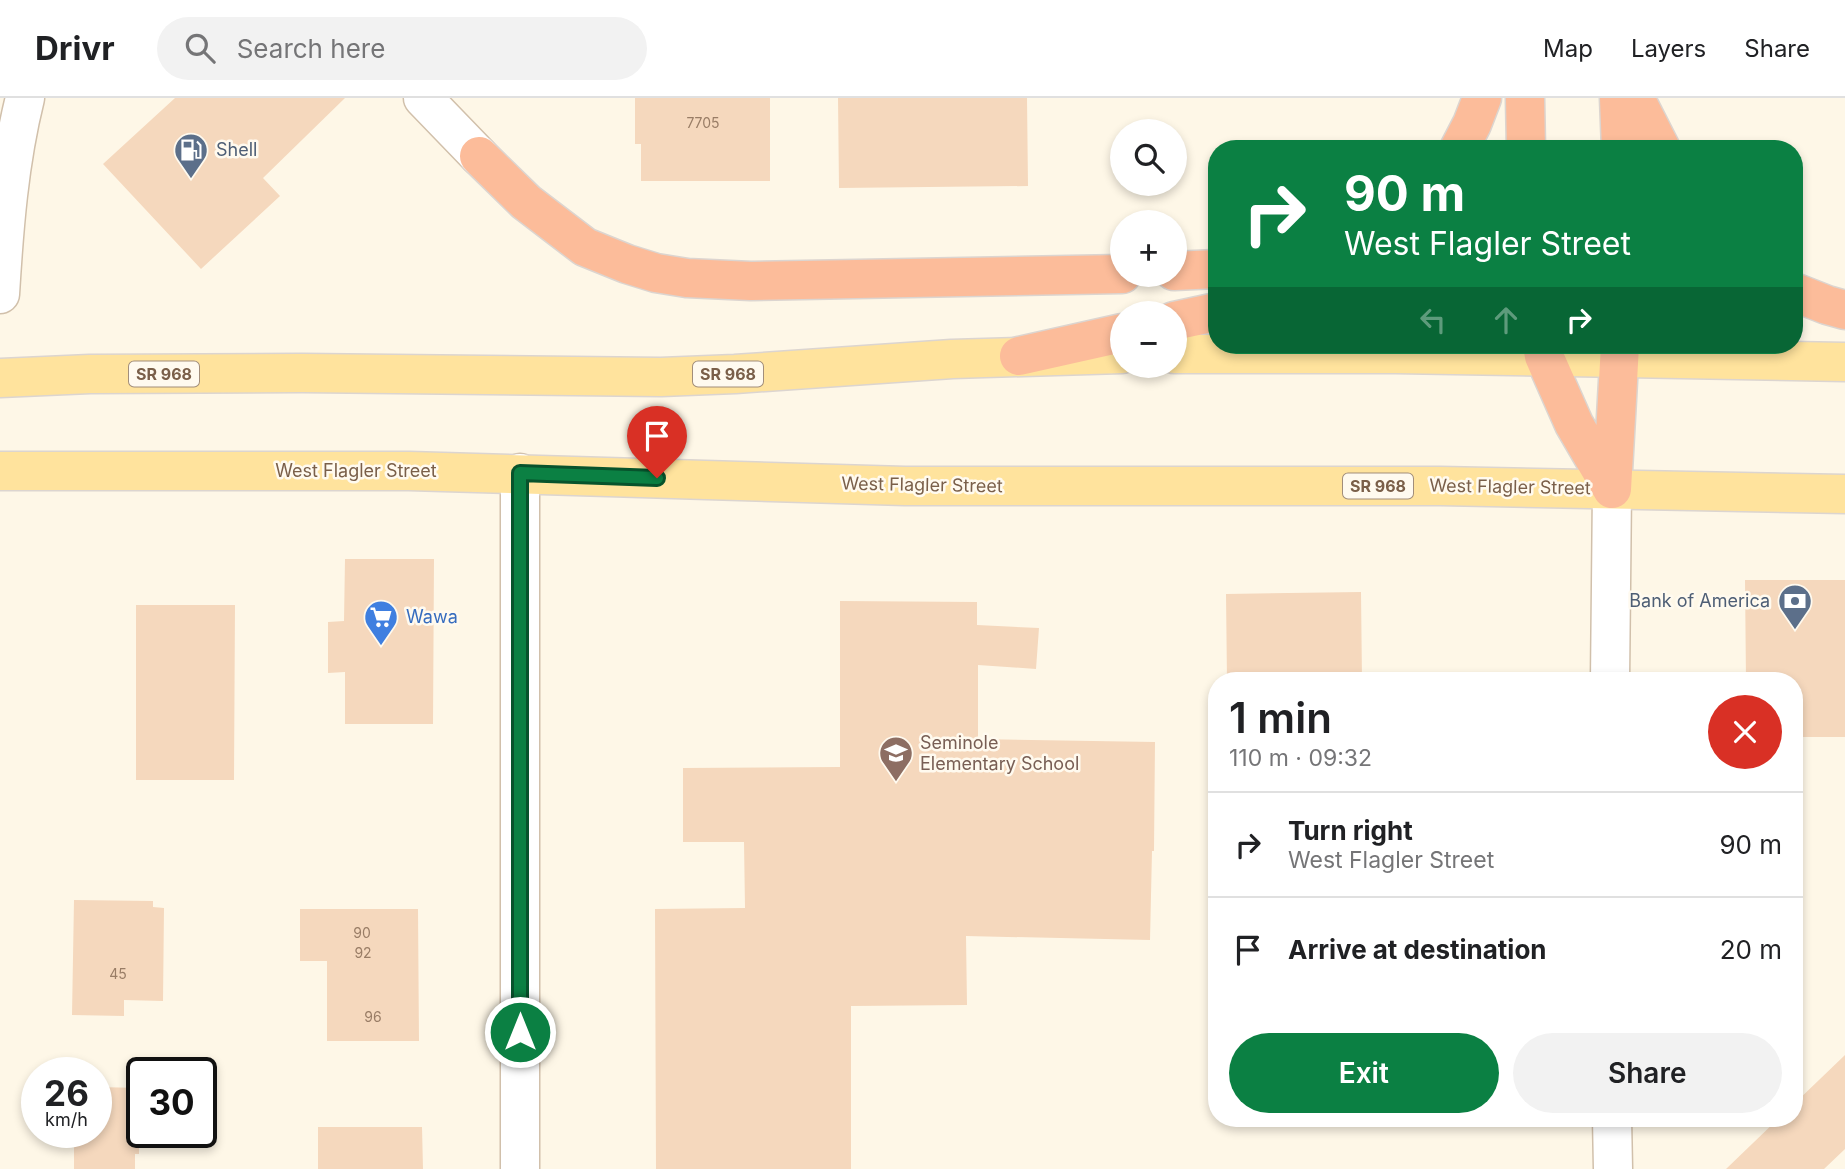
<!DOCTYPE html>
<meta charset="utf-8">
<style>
:root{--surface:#fff;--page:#f2f2f2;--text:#202124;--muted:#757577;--line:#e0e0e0;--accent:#0b8043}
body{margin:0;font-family:Inter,sans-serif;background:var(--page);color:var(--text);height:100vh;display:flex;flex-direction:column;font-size:26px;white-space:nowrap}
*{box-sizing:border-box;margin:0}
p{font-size:23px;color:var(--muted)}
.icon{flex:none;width:38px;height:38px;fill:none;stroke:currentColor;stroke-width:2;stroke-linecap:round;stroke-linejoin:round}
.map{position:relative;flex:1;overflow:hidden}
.panel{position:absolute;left:1208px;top:574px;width:595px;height:455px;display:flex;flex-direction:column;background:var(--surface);border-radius:28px;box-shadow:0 4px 10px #0003}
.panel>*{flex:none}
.guide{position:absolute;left:1208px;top:42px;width:595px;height:214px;border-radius:28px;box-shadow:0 4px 10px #0003;background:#0b8043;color:#fff;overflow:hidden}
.tools{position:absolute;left:1110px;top:21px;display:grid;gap:14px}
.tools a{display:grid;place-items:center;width:77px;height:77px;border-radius:50%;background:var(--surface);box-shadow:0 4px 10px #0003;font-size:35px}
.speed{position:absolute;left:21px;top:959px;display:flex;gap:14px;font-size:35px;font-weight:700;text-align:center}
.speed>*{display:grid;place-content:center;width:91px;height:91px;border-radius:50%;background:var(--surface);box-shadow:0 4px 10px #0003;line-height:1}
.speed small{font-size:18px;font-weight:400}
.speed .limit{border:4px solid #111;border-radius:10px;background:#fff;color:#111}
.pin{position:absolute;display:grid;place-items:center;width:60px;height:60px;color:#fff;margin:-72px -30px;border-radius:50% 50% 50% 0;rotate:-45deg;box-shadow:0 0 7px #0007}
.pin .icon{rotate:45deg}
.me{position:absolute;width:77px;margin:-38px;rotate:0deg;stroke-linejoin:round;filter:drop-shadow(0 0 5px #0008)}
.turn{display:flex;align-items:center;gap:24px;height:147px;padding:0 21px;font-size:32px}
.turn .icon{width:91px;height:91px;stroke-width:2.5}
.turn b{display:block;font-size:49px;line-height:60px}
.lanes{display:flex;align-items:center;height:66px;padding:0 21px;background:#0003;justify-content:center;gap:35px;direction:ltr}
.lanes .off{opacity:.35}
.round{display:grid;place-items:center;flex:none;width:74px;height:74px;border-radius:37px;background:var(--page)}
.headline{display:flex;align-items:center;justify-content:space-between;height:119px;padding:0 21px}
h1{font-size:42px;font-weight:600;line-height:52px}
.action{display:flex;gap:14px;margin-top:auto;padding:14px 21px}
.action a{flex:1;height:80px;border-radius:42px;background:var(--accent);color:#fff;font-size:28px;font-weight:600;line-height:80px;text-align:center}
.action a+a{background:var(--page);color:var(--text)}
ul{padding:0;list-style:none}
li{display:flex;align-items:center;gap:21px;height:105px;padding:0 21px;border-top:2px solid var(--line)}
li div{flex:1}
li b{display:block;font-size:26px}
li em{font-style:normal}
header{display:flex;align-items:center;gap:42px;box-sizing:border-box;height:98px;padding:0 35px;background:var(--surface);border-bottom:2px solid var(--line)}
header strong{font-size:33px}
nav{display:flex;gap:38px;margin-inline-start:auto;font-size:24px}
.search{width:490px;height:63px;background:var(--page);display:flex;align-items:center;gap:18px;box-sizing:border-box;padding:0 24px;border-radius:38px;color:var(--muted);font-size:26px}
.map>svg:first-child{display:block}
</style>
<header>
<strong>Drivr</strong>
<div class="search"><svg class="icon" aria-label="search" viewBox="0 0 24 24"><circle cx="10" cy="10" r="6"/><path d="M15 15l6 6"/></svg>Search here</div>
<nav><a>Map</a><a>Layers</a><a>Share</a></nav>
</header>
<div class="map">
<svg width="1845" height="1071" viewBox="0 0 1845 1071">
<rect width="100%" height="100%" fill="#fef7e7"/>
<path fill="#f5d8bd" d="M175,0H345L263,80L280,98L201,171L103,66Z
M635,0H770V83H641V46H635Z
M838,0H1027L1028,88L839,90Z
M345,461H434L433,626H345V574L328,575V524L344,523Z
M1745,482H1845V639H1794V583H1746Z
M1361,494L1362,583H1227L1226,496Z
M840,503L977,504V527L1039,530L1036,571L978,567V641L1155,644L1154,753H1152L1150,842L966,838L967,907L851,908V1071H656L655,811L745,810L744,744H683V670L840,669Z
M136,507H235L234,682H136Z
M74,802L153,803V809L164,810L163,903L124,902V918L72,917Z
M300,811H418L419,943H327V863H300Z
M1845,957V1051L1824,1071H1726L1779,1020H1794V1006Z
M96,989L142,990V1046H139V1056H135V1071H74V1040H81V1034H96Z
M318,1029H422L423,1071H318Z"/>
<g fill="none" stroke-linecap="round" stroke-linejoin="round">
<g stroke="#d1c0ab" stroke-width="41">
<path id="minor" d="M520,375V1071
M1610,583L1612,391
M1612,1020L1613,1071"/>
</g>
<g stroke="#d1c0ab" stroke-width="41">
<path id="tertiary" d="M423,0L479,58
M0,196C4,130 9,64 25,0"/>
</g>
<g stroke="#dcd5d0" stroke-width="41">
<path id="primary" d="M1174,256H1395L1845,264
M0,280L90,276L302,275L661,279L735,276L952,261L1122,256
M0,373H409L905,388H1440L1845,396"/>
</g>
<g stroke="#dcd5d0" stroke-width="41">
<path id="motorway" d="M1525,0L1526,51
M1619,0L1621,51
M1635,0L1661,51
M1459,51L1472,26L1482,0
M479,58L526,104L585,149L627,166L656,175L687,180L751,183L1122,176
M1174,173L1216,171
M1794,194L1827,207L1845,212
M1174,223L1216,214
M1542,247L1544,258L1574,326L1612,391
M1019,258L1122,235
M1612,391L1620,247"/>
</g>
<use href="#minor" stroke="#fff" stroke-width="38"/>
<use href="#tertiary" stroke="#fff" stroke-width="38"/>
<use href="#primary" stroke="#ffe39d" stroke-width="38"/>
<use href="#motorway" stroke="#fcbc9a" stroke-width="38"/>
</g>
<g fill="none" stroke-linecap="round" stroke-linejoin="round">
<g stroke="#07532c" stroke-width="18">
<path id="route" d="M520,934V375L657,380"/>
</g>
<use href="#route" stroke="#0b8043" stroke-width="12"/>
</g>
<defs>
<g id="fuel-pin" transform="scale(1.75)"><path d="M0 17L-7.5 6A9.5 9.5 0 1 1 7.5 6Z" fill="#5c6f8a" stroke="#fffaef"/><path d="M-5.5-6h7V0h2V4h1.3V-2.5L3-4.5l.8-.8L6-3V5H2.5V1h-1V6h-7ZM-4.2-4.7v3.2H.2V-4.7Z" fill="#fff"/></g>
<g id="bank-pin" transform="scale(1.75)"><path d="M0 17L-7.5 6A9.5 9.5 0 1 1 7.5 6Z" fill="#5c6f8a" stroke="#fffaef"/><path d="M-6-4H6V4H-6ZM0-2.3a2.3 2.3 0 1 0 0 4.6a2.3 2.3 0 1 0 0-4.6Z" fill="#fff"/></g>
<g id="supermarket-pin" transform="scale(1.75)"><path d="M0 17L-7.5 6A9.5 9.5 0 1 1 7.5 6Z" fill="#3f7fe0" stroke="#fffaef"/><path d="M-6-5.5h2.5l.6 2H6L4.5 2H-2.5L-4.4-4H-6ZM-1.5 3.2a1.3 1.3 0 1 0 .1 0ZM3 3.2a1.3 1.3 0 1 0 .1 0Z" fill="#fff"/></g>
<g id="school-pin" transform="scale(1.75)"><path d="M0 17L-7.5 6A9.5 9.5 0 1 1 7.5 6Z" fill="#8d6e63" stroke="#fffaef"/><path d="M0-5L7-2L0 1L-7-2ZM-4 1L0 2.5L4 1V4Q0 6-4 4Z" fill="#fff"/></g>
</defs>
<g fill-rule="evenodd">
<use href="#fuel-pin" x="191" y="52"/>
<use href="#bank-pin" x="1795" y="503"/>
<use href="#supermarket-pin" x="381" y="519"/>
<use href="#school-pin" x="896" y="655"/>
</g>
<g text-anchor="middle" stroke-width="5" stroke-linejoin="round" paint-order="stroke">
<g font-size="14" fill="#997d66">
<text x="703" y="30">7705</text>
<text x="362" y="840">90</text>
<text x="363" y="860">92</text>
<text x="118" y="881">45</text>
<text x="373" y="924">96</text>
</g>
<g fill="#fffaef" stroke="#a28e7b" stroke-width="2">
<rect x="129" y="263.5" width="70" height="25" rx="5"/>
<rect x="693" y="263.5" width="70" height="25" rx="5"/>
<rect x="1343" y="375.5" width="70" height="25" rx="5"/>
</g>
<g font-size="16" font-weight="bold" fill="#7a5f49">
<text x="164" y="282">SR 968</text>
<text x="728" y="282">SR 968</text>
<text x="1378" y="394">SR 968</text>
</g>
<g font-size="18" fill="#4e5e75" stroke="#fffaef" text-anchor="start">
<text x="216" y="58">Shell</text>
<text x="1770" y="509" text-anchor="end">Bank of America</text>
</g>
<g font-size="18" fill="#7a5f49" stroke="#fffaef">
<text x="356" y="379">West Flagler Street</text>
<text transform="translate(922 387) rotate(1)" y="6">West Flagler Street</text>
<text transform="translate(1510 389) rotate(1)" y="6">West Flagler Street</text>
</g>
<g font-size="18" fill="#366cbe" stroke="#fffaef" text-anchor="start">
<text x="406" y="525">Wawa</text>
</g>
<g font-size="18" fill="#785e54" stroke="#fffaef" text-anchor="start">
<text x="920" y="651">Seminole<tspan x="920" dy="21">Elementary School</tspan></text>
</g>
</g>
</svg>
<div class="tools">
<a><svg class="icon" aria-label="search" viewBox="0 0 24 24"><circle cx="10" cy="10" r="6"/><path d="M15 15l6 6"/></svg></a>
<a>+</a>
<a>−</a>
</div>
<div class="speed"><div>26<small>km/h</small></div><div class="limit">30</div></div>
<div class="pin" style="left:657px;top:380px;background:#d93025"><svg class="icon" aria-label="arrive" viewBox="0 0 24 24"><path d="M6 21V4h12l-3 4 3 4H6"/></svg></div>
<svg class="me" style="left:520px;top:934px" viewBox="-20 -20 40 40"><circle r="17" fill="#0b8043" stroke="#fff" stroke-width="3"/><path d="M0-11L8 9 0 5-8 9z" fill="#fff"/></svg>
<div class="guide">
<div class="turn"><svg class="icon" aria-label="right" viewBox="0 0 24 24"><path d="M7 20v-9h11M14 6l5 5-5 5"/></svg><div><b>90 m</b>West Flagler Street</div></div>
<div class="lanes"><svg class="icon off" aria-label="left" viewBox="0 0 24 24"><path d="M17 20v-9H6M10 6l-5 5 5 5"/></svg><svg class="icon off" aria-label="ahead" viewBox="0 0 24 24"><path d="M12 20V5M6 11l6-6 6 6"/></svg><svg class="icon" aria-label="right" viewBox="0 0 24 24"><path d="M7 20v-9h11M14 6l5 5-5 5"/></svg></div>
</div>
<section class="panel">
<div class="headline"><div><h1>1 min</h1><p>110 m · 09:32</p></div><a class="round" style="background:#d93025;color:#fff"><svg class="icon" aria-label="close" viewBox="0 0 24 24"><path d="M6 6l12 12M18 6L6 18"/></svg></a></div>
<ul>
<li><svg class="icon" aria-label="right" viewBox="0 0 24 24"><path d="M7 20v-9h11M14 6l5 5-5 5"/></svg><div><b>Turn right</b><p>West Flagler Street</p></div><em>90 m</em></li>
<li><svg class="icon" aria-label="arrive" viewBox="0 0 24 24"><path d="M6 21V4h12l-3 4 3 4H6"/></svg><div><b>Arrive at destination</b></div><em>20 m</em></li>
</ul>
<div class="action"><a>Exit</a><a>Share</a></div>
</section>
</div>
